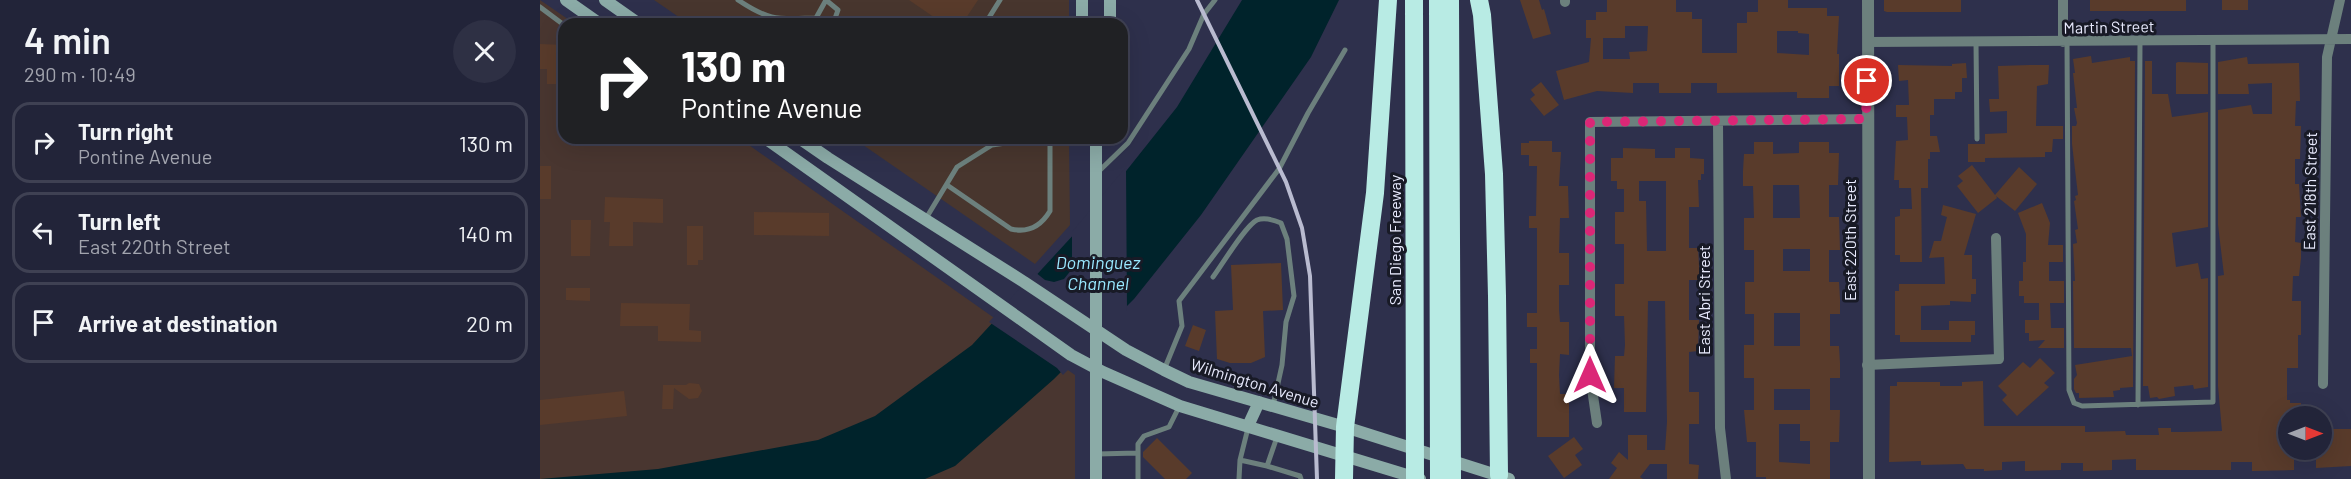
<!DOCTYPE html>
<meta charset="utf-8">
<style>
:root{--surface:#222439;--page:#2e3044;--text:#f1f3f6;--muted:#a2a4ae;--line:#3f4153}
body{margin:0;font-family:Barlow,sans-serif;background:var(--page);color:var(--text);height:100vh;display:flex;flex-direction:column;font-size:22px;white-space:nowrap}
*{box-sizing:border-box;margin:0}
p{font-size:20px;color:var(--muted)}
.icon{flex:none;width:33px;height:33px;fill:none;stroke:currentColor;stroke-width:2;stroke-linecap:round;stroke-linejoin:round}
.map{position:relative;flex:1;overflow:hidden}
.details{display:flex;flex-direction:column;background:var(--surface);width:540px}
.details>*{flex:none}
.hud{position:absolute;left:18px;top:18px;width:570px;height:126px;border-radius:18px;box-shadow:0 6px 24px #0002,0 0 0 2px var(--line);background:#202124;color:#fff;overflow:hidden}
.needle{width:39px;rotate:90deg}
.buttons{position:absolute;left:1738px;top:406px;display:grid;gap:12px}
.buttons a{display:grid;place-items:center;width:54px;height:54px;border-radius:50%;background:var(--surface);box-shadow:0 6px 24px #0002,0 0 0 2px var(--line);font-size:30px}
.pin{position:absolute;display:grid;place-items:center;width:51px;height:51px;color:#fff;margin:-26px;border:3px solid #fff;border-radius:50%;box-shadow:0 2px 6px #0007}
.me{position:absolute;width:66px;margin:-33px;rotate:0deg;stroke-linejoin:round;filter:drop-shadow(0 0 4px #0008)}
.turn{display:flex;align-items:center;gap:21px;height:126px;padding:0 24px;font-size:27px}
.turn .icon{width:78px;height:78px;stroke-width:2.5}
.turn b{display:block;font-size:42px;line-height:51px}
.round{display:grid;place-items:center;flex:none;width:63px;height:63px;border-radius:32px;background:var(--page)}
.summary{display:flex;align-items:center;justify-content:space-between;height:102px;padding:0 24px}
h1{font-size:36px;font-weight:600;line-height:45px}
ul{padding:0;list-style:none}
li{display:flex;align-items:center;gap:18px;height:81px;margin:0 12px 9px;padding:0 12px;border:3px solid var(--line);border-radius:18px}
li div{flex:1}
li b{display:block;font-size:22px}
li em{font-style:normal}
main{display:flex;flex:1;min-height:0}
.map>svg:first-child{display:block}
</style>
<main>
<section class="details">
<div class="summary"><div><h1>4 min</h1><p>290 m · 10:49</p></div><a class="round"><svg class="icon" aria-label="close" viewBox="0 0 24 24"><path d="M6 6l12 12M18 6L6 18"/></svg></a></div>
<ul>
<li><svg class="icon" aria-label="right" viewBox="0 0 24 24"><path d="M7 20v-9h11M14 6l5 5-5 5"/></svg><div><b>Turn right</b><p>Pontine Avenue</p></div><em>130 m</em></li>
<li><svg class="icon" aria-label="left" viewBox="0 0 24 24"><path d="M17 20v-9H6M10 6l-5 5 5 5"/></svg><div><b>Turn left</b><p>East 220th Street</p></div><em>140 m</em></li>
<li><svg class="icon" aria-label="arrive" viewBox="0 0 24 24"><path d="M6 21V4h12l-3 4 3 4H6"/></svg><div><b>Arrive at destination</b></div><em>20 m</em></li>
</ul>
</section>
<div class="map">
<svg width="1811" height="479" viewBox="0 0 1811 479">
<rect width="100%" height="100%" fill="#2e304c"/>
<path fill="#48362e" d="M114,0H529V24H149Z
M313,138H529L530,225L495,264Z"/>
<path fill="#493630" d="M0,0L35,24H24V138H199L535,375V479H0Z"/>
<path fill="#00232b" d="M702,0H799L771,57L661,215L594,299L514,379L415,466L385,479H0L118,469L278,440L335,416L432,345L548,219L637,107Z"/>
<path fill="#2e304c" d="M586,167L587,311L523,375L517,368L449,322L495,272L505,280L514,282L524,279L532,269V232Z"/>
<path fill="#593b2b" fill-rule="evenodd" d="M369,0H438L422,24H404Z
M980,0H999L1002,10L1004,9L1011,34L993,39Z
M1067,0H1136V12H1152V19H1162V53H1197V23H1207V12H1218V0H1248V8H1287V16H1299L1297,54H1299V86H1289V98H1257V92L1177,93V83H1151V93H1119V83H1093V93L1057,91L1024,100L1016,71L1049,62L1051,38H1046V20H1056V12H1067ZM1085,26H1108L1107,51L1089,52L1090,59H1063V38H1085ZM1237,31H1258V33L1269,34V55L1237,53Z
M1344,0H1421V12H1347L1344,11Z
M1550,0H1646V11H1550Z
M1682,0H1708V10H1682Z
M0,44L24,45L23,84H7V69H0Z
M1551,56L1552,63L1590,57V61H1595L1593,387L1580,388V390L1573,391L1574,397L1539,398V393H1536L1534,389V379L1537,375L1535,365L1592,356L1591,348H1534L1533,281H1535L1533,244L1537,243L1535,230L1538,229L1534,201L1536,200L1535,196L1538,195L1532,144V126H1536L1537,123L1534,108H1537L1533,73H1535L1533,59Z
M1707,57L1708,64L1759,63L1760,101H1756L1755,126H1761L1760,159H1755V184H1759L1761,217H1756L1755,242L1761,243V258L1759,276H1753L1752,301H1761V335H1758V368H1747V400H1750V403H1761V417H1749V450H1782V429H1811V466L1776,468V460H1754V470L1712,471V462H1691V470H1596V459L1572,460V470L1543,471V463H1521V470L1485,471V461L1462,462V470L1444,471V469H1426L1423,464L1381,465V461L1349,462L1350,386H1357V382H1400V386H1422V382L1443,381L1444,426H1545V432L1585,431L1586,435H1619L1618,428H1631V432H1643L1682,431L1678,386V276L1684,275L1678,225V110L1711,105L1713,114H1732V83L1708,84L1709,94H1678V62Z
M1605,61H1612V94H1628L1632,117L1668,112V227L1632,233L1636,267L1658,263L1661,279L1668,278V387L1654,389L1653,385L1634,387L1635,396L1619,399L1617,397L1610,398L1608,386H1603Z
M1638,62L1668,63V94H1636V63Z
M1426,63L1427,78H1422V92H1415V99H1394V115H1390V136H1397L1400,152H1390V159H1388V188H1381L1382,262H1360V255H1355V217L1360,216V209H1372L1371,188H1359V180H1354L1356,141L1368,140L1367,117H1356V105H1369L1368,80L1359,81L1358,65L1412,66V64Z
M1490,65H1509L1508,84L1497,86L1496,126H1523V139H1513L1512,152H1505V157L1445,158V162H1428V144H1445V134L1467,133V111L1450,112L1449,99H1459L1458,66Z
M1001,82L1019,105L1004,116L990,99L995,95L991,90Z
M989,141H1012V152H1021L1019,186H1028L1029,218H1020L1019,253H1029V285H1019V310L1020,322H1029V355L1020,354L1019,375L1020,394H1029V437H997V363H990V349H997V327H987V313H997V228H989V216H996L997,166H989V155H981V143H989Z
M1214,142H1233V154L1259,153V142H1289V153H1299L1298,185H1289V217H1299L1300,250H1289V282H1299L1300,299V314H1290V346H1299L1300,363V378H1290V410H1300L1299,442H1290V479H1226V477H1216V442H1207L1204,410H1214V378H1204V345H1214V314H1205V282H1214V250H1204V218H1214L1213,186H1203V171L1204,154H1214ZM1233,185H1259L1260,218H1233ZM1243,249H1270V271H1243ZM1234,313H1260V346H1234ZM1234,389H1270V410H1234ZM1239,424H1260V441H1270V464L1239,462Z
M1083,148L1115,149V158H1135V148H1150V158L1164,159V174H1161V180H1158L1159,207H1149V248H1158L1159,265V280H1149V320H1159L1158,351L1149,352V392H1159V424H1149V464L1159,465L1158,479H1127V464H1110L1100,477L1103,479H1069L1077,468L1071,463L1079,452L1088,460V435H1107V450H1125L1127,422L1125,301H1108L1106,412H1084V388H1074L1075,356H1084L1085,345L1084,316H1075V284H1084V244H1075V212H1084V189H1077V181H1071V158H1083ZM1099,181H1126V251H1107L1106,201H1099Z
M1432,165L1455,195L1479,167L1497,184L1475,211L1456,196L1457,198L1438,213L1417,186L1423,181L1418,176Z
M0,166H11V199H0Z
M65,197L123,199V223L93,222V246H69L70,222H64Z
M1502,203L1510,223L1508,245H1523V262H1509V281H1524V303H1510L1511,328H1524V348H1498L1505,340L1489,341V333H1485V320H1499V303H1484V296H1479V281H1483V262H1486V234L1478,213Z
M1403,205L1436,214L1424,255H1432V279H1436V294H1431V302L1410,301V305L1381,306V330H1409V321H1435V335H1431V342H1360V335H1355V291H1359V284H1405L1404,257L1389,258L1394,241H1401L1407,217L1401,215Z
M214,212L289,213V236L214,235Z
M31,220H51L50,256H31Z
M147,226H163V260H158V265H147Z
M741,263L743,310L723,311L725,357L711,363H690L677,359L675,311L693,310L691,265Z
M26,288H50V301L26,300Z
M81,303L150,304L149,330L161,331V342L118,341V326H80Z
M653,325L666,330L659,351L645,346Z
M1500,358L1515,373L1504,383L1509,387L1477,416L1462,400L1467,395L1458,386L1483,362L1490,368Z
M149,383L159,384L162,391L158,398L149,399L134,388L133,409H122L123,385H146Z
M84,391L87,416L0,425V400Z
M1034,437L1043,449L1035,455L1042,465L1024,478L1008,456Z
M617,438L652,473L646,479H625L603,457V452Z"/>
<g fill="none" stroke-linecap="round" stroke-linejoin="round">
<path stroke="#6c807d" stroke-width="5" d="M198,0C231,22 238,19 276,18L286,0
M286,0L298,10L293,24
M0,7L24,25
M445,24L460,0
M1436,42L1437,139
M1527,42L1529,390L1534,403L1542,406L1673,402V41
M557,173L588,143L649,49L664,14L675,0
M407,185L471,229C488,233 501,226 510,211V138
M385,220L417,167L452,145L493,139L518,138
M673,277C682,265 705,226 717,220C725,217 734,220 741,223L747,239L754,296L746,322L742,365L733,406
M624,370L642,326L639,301L739,169L768,113L805,50
M1598,405L1600,42
M737,437L727,466L760,476L761,479
M557,454L597,453
M700,460L727,466
M598,479V444L604,436L629,427L639,407
M699,479L700,460L708,428"/>
<path stroke="#6c807d" stroke-width="10" d="M1025,0V2
M1523,0V42
M1328,42L1811,39
M1178,121L1180,428L1186,479
M1327,365L1459,359L1456,238
M1783,384L1787,57L1800,0
M1057,423L1050,375V122L1327,119"/>
<path stroke="#6c807d" stroke-width="12" d="M1328,0L1329,479"/>
<path stroke="#8baba7" stroke-width="12" d="M26,0L60,24
M65,0L99,24
M542,0V24
M570,0V24
M225,138L531,355L563,372L640,406L880,479
M259,138L288,158L484,282L586,350L624,370L649,382L805,427L969,479
M708,426L719,402
M556,479V138"/>
<path stroke="#b8ebe4" stroke-width="18" d="M874,0L875,479
M898,0L899,479
M910,0L912,479
M939,0L942,15L954,174L957,296L959,475
M804,479L805,427L835,193L848,0"/>
<path stroke="#b9bbd0" stroke-width="4" d="M657,0L746,182L762,228L770,276L777,479"/>
</g>
<g fill="none" stroke-linecap="round" stroke-linejoin="round">
<path stroke="#db2777" stroke-width="10" stroke-dasharray="0 18" d="M1050,375V122L1326,119L1327,81"/>
</g>
<g text-anchor="middle" stroke-width="6" stroke-linejoin="round" paint-order="stroke">
<g font-size="16" fill="#e9ebfe" stroke="#181a26">
<text transform="translate(1569 27) rotate(-1)" y="6">Martin Street</text>
<text transform="translate(1770 191) rotate(-89)" y="6">East 218th Street</text>
<text transform="translate(855 240) rotate(-90)" y="6">San Diego Freeway</text>
<text transform="translate(1310 240) rotate(-90)" y="6">East 220th Street</text>
<text transform="translate(1164 300) rotate(-90)" y="6">East Abri Street</text>
<text transform="translate(715 383) rotate(17)" y="6">Wilmington Avenue</text>
</g>
<g font-size="18" font-style="italic" fill="#99e8ff" stroke="#181a26">
<text x="558" y="269">Dominguez<tspan x="558" dy="21">Channel</tspan></text>
</g>
</g>
</svg>
<div class="buttons">
<a><svg class="needle" viewBox="-14 -14 28 28"><path d="M0-13l5 13h-10z" fill="#e53935"/><path d="M0 13l5-13h-10z" fill="#a2a4ae"/></svg></a>
</div>
<div class="pin" style="left:1327px;top:81px;background:#d93025"><svg class="icon" aria-label="arrive" viewBox="0 0 24 24"><path d="M6 21V4h12l-3 4 3 4H6"/></svg></div>
<svg class="me" style="left:1050px;top:375px" viewBox="-20 -20 40 40"><path d="M0-17L14 15 0 8-14 15z" fill="#db2777" stroke="#fff" stroke-width="4"/></svg>
<div class="hud">
<div class="turn"><svg class="icon" aria-label="right" viewBox="0 0 24 24"><path d="M7 20v-9h11M14 6l5 5-5 5"/></svg><div><b>130 m</b>Pontine Avenue</div></div>
</div>
</div>
</main>
